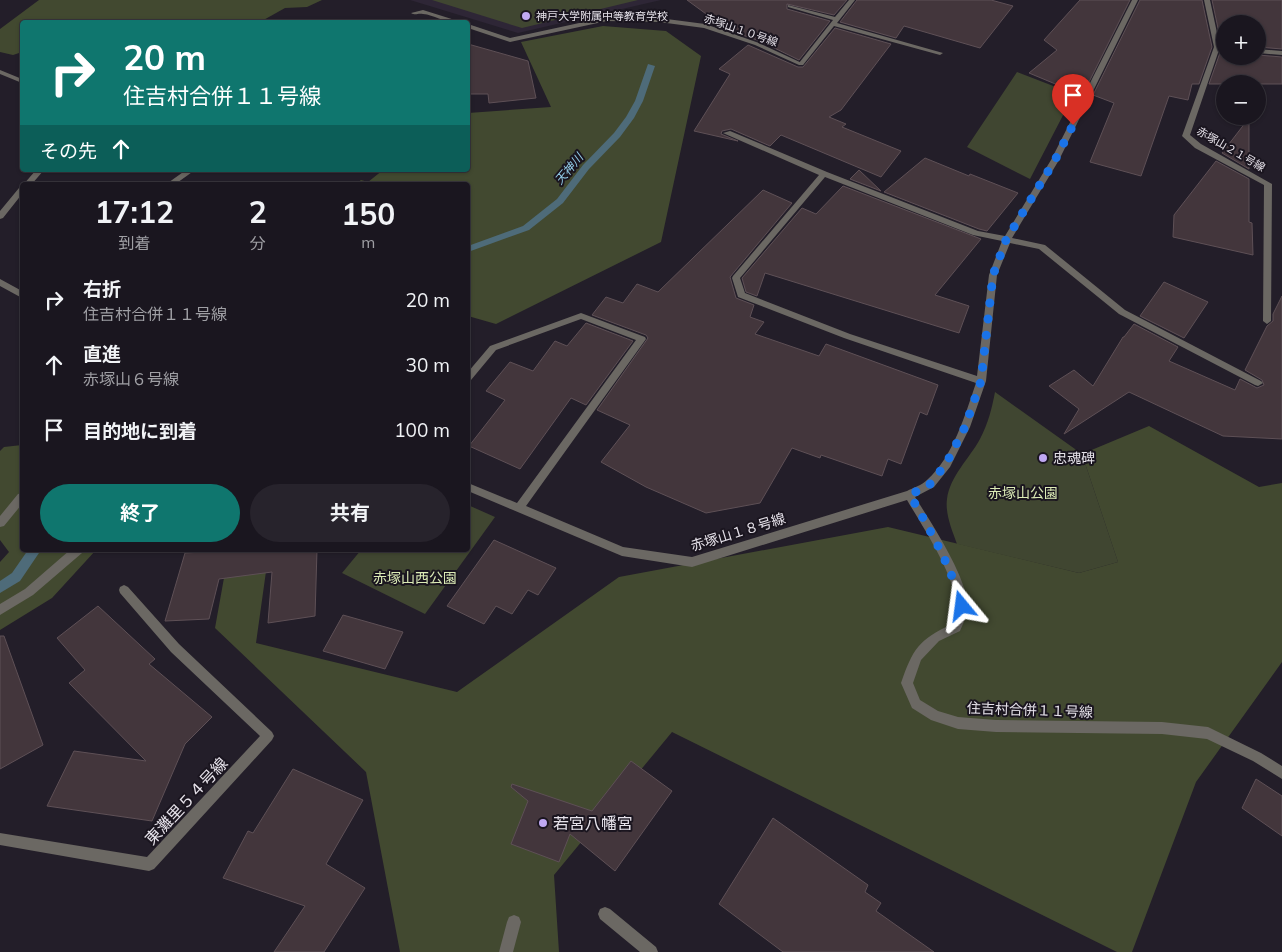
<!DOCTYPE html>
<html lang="ja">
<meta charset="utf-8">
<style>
:root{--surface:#1a161f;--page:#27232c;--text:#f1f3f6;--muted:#9f9fa4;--line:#38353d;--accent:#0f766e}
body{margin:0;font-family:Mulish,"Noto Sans JP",sans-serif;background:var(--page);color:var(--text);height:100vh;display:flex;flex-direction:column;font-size:19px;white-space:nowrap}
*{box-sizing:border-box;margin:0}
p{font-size:16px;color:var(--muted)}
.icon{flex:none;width:28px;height:28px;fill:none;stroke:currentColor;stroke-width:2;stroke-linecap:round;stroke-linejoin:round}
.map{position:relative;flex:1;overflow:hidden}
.panel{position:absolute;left:20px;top:182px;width:450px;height:370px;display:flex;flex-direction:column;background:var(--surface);border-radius:5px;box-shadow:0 1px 4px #0004,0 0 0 1px var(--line)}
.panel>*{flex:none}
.banner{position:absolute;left:20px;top:20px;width:450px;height:152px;border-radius:5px;box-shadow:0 1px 4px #0004,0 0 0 1px var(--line);background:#0f766e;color:#fff;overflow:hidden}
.buttons{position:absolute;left:1216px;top:15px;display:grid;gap:10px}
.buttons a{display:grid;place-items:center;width:50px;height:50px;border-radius:50%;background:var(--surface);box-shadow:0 1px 4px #0004,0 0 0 1px var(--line);font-size:25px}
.pin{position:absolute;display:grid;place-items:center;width:42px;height:42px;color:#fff;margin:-51px -21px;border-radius:50% 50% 50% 0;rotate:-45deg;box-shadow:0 0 5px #0007}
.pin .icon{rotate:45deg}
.me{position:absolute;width:55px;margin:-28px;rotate:344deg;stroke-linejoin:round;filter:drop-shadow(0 0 4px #0008)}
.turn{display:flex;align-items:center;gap:18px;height:105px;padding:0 20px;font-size:22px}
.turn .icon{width:65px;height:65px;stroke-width:2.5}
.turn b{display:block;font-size:35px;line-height:42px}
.then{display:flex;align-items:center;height:48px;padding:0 20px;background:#0003;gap:10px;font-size:19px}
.eta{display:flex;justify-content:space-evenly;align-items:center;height:85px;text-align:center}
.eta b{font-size:30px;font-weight:700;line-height:35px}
.cta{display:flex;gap:10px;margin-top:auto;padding:10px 20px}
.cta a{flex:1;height:58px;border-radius:30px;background:var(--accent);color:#fff;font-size:20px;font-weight:700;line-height:58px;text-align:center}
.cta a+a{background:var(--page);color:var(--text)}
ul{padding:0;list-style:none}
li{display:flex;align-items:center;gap:15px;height:65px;padding:0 20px}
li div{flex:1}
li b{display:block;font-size:19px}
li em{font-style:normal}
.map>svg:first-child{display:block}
</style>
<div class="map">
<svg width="1282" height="952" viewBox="0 0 1282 952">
<rect width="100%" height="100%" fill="#231e29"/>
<path fill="#2e2636" d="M410,0H661L518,33Z"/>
<path fill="#404631" d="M432,0H638L522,28Z
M1017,72L1074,94L1030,179L967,147Z
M995,392L1082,454L1118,562L1079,573L957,544C952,530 945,514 947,499C950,476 969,459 980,439C988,424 992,408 995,392Z
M468,505L495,517L425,614L342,573L361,550H468Z"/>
<path fill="#424930" d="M39,0H322L307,7L285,8L260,22H22V52L13,55L0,52V29Z
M603,26L666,31L701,56L661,242L496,324L468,316V185H355L361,180L368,182L383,170H468V113L551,107L521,42Z
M1149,426L1259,487L1282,483V662L1196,782L1132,952H1117L672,732L554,875L559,952H400L366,772L215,628L229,550H269L256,643L457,692L619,577L888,527L1079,573L1118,562L1082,454Z
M22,445V550H96L52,598L0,630V562L9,552L0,540V451L4,447Z"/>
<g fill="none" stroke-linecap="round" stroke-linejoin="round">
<path fill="#4e6b79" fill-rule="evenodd" d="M648,64L655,66L643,101L634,118L620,137L589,169L563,203L529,230L468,252V246L523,226L557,199L583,165L614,133L626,117L635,101Z
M28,550H41L20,581L0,593V581L12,573Z"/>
</g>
<path fill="#43363c" stroke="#5e5056" d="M687,0H847L834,15L787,4V9L830,21L799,60L760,41L728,30Z
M857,0H991L1013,6L980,48L904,26L896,38L840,22Z
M1080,0H1130L1084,92L1068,86L1065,88L1029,73L1057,50L1044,40Z
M1140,0H1202L1212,47L1199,84H1192L1188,100L1169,96L1141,176L1090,162L1114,103L1093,95Z
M1212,0H1282V49L1258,47V24H1225V56H1258V55L1282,57V84H1209L1222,47Z
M835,28L891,44L841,110L829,117L846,124L842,127L901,151L881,177L781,135L770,146L731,129L722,131L721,134L738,141L694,131L730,74L719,69L748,45L798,67H803Z
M468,44L528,61L536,98L489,103L488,94H468Z
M1249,118V169L1222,153Z
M925,158L969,176L970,174L1018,193L987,231L979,229L884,192Z
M1216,161L1249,179V222L1252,223L1253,255L1173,237L1174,215Z
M859,170L881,191L850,179Z
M843,186L981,239L935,295L969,306L959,333L765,273L757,296L746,292L742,278L802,208L816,214Z
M763,190L792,203L730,277L736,298L754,305L750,317L764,322L755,334L819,356L826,344L938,385L927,415L920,412L901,464L888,459L882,476L821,455L820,458L792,448L760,503L706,513L646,487L601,462L630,425L597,410L648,338L646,335L592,315L606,297L623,303L637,284L658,292Z
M1164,282L1208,302L1184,338L1140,316Z
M1282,296V439L1223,436L1129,392L1064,434L1079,409L1049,386L1074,370L1093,386L1123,337H1124L1134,324L1178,347L1169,361L1235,390L1240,379L1257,388L1264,385L1262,380L1245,370L1267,326L1273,321V314Z
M586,323L633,341L586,405L571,398L520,469L469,446L505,400L486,391L510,362L533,371L555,341L567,346Z
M494,540L556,568L538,595L528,590L512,614L496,606L484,624L447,606Z
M241,550H317L315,616L268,623L272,572L219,579L209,619L165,621L185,553Z
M98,606L155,659L149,664L212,717L185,744L152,821L47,806L74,751L146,761L69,683L85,670L57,638Z
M343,615L403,632L385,669L323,651Z
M0,636H4L43,745L0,769Z
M631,761L672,791L615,871L570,834L559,862L511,844L528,801L511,787L512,784L592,811Z
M293,769L363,800L326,864L365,888L324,952H274L305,906L223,878L248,831L253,833Z
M1256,779L1282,796V836L1242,808Z
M773,818L868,885L865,892L881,903L876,911L934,952H783L719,904Z"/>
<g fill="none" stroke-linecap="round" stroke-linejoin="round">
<path fill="#6b6863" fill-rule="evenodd" d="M423,10L458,21L459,22C446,24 435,15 423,14C417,13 416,16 411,13Z
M607,17L659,18L705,24L759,43L804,64L799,65L755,45L704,28L659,22L607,21L510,42L468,28V24L510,38Z
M514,915L519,917L521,922L513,952H499L507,922L509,917Z"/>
<path fill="#6b6863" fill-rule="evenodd" d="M849,0H855L837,23L943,53L940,55L834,26L803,65H799V63L833,20L788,7V5L835,17Z
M1132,0H1138L1059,160L1012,238L1045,245L1125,310L1261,381L1263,383L1258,386L1255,385L1119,314L1039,249L1010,243L997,275L986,381L970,427L950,467L934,487L915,497C930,521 970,581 967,608C967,616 963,624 960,631L939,641L921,660L913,683L920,700L938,711L958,717L996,720L1162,722L1208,727L1261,753L1282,766V779L1253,761L1207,739L1162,734L996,732L958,729L931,720L912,708L901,683C913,649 918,640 952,624C953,619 956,614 956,609C959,581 921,524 907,500L692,567L622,556L468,491V483L517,503L636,340L581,319L496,350L471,380L468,381V372L490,346L581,313L645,337L646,339L526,506L623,547L692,557L907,491C913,488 922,485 927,480C953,457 965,415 976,383L844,338L738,297L732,278L733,276L819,175L723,133L730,131L827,172L978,231L1005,236L1051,160ZM825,177L973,235L1002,241L989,275L977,376L850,334L745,293L740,278Z
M1204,0H1210L1220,47L1190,135L1201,144L1272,184L1271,321L1267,324L1263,321L1264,185L1195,148L1182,136L1214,47Z
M1258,49L1282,51V55L1258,53Z
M0,70L22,79V83L0,74Z
M36,170H44L31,185H23Z
M186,170H195L174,185H165Z
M19,188H22V194L3,218L0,219V211Z
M0,279L22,291V298L0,286Z
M22,493V504L4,526L0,527V516L18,494Z
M70,550H83L82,553L33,595L0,615V604L25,589Z
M124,585L128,587L179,644L272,732L274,736L272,740L154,869L149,871L0,845V833L147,857L260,736L171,652L120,593L119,590L120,587Z
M605,907L610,909L656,947L658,952H640L600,919L598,914L600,909Z"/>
</g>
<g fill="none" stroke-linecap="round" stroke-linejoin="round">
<path stroke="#1a73e8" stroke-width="9" stroke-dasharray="0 16.2" d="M962,606C951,566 931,532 910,495L930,484L946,464L965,427L981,381L993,275L1006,240L1055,160L1073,125"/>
</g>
<g fill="#c0a8f3" stroke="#1a151f" stroke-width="2">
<circle cx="526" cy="16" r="5"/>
<circle cx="1043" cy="458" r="5"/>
<circle cx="543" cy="823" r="5"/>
</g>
<g text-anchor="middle" stroke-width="4" stroke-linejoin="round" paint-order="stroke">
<g font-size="11" fill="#e6e2ea" stroke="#1a151f" text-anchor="start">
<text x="536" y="20">神戸大学附属中等教育学校</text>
</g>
<g font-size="11" fill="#e6e2ea" stroke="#1a151f">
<text transform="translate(741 30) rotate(19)" y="4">赤塚山１０号線</text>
<text transform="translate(1231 149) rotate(30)" y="4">赤塚山２１号線</text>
</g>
<g font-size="12" font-style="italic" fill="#94cde9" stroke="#1a151f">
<text transform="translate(569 169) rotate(-50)" y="4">天神川</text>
</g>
<g font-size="14" fill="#e6e2ea" stroke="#1a151f" text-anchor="start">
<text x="1053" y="463">忠魂碑</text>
</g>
<g font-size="14" fill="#dcebb6" stroke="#1a151f">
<text x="1023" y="498">赤塚山公園</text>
<text x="415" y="583">赤塚山西公園</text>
</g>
<g font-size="14" fill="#e6e2ea" stroke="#1a151f">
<text transform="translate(738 532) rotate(-17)" y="5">赤塚山１８号線</text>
<text transform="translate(1030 710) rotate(2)" y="5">住吉村合併１１号線</text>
</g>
<g font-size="16" fill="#e6e2ea" stroke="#1a151f">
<text transform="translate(186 801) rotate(-47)" y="6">東灘里５４号線</text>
</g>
<g font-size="16" fill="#e6e2ea" stroke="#1a151f" text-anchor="start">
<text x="553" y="829">若宮八幡宮</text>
</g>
</g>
</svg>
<div class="buttons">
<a>+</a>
<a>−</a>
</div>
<div class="pin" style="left:1073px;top:125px;background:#d93025"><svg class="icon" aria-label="arrive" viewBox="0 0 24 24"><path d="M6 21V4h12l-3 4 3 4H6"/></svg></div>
<svg class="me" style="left:962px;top:606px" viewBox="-20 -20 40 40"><path d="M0-17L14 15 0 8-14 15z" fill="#1a73e8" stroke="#fff" stroke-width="4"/></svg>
<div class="banner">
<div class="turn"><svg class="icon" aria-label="right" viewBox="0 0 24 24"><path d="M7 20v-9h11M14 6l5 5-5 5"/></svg><div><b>20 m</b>住吉村合併１１号線</div></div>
<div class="then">その先<svg class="icon" aria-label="ahead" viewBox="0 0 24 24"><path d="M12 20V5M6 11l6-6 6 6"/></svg></div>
</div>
<section class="panel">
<div class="eta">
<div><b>17:12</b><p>到着</p></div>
<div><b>2</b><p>分</p></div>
<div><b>150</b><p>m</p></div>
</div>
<ul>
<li><svg class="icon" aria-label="right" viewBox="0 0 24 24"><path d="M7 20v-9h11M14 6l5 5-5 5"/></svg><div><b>右折</b><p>住吉村合併１１号線</p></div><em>20 m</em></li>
<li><svg class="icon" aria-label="ahead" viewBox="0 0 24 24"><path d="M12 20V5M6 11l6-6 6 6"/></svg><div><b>直進</b><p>赤塚山６号線</p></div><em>30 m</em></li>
<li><svg class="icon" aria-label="arrive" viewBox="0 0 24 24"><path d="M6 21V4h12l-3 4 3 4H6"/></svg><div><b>目的地に到着</b></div><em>100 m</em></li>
</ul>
<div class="cta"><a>終了</a><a>共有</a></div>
</section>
</div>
